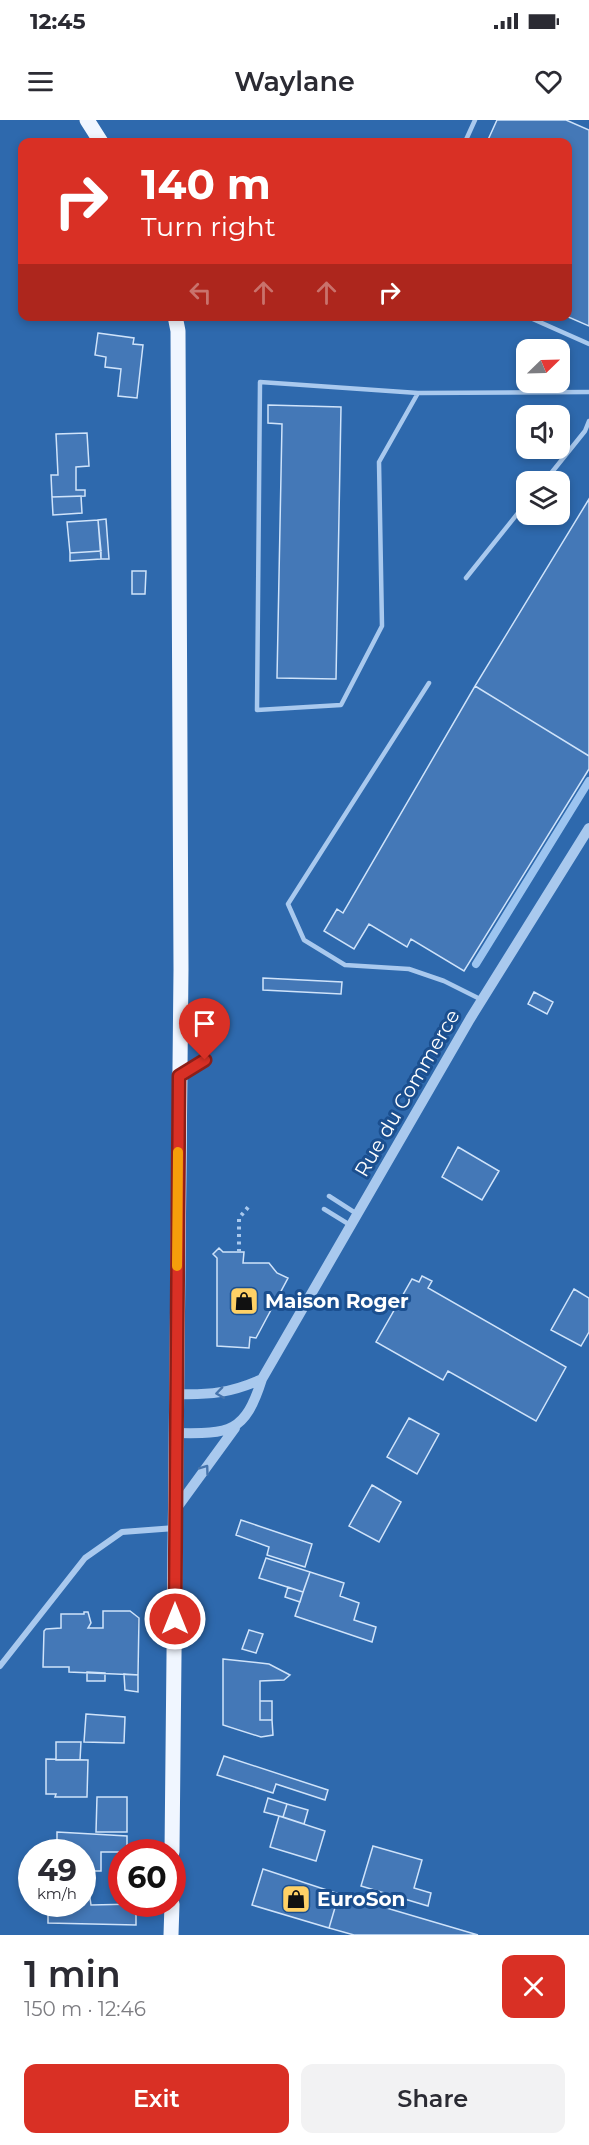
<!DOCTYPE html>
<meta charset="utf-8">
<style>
:root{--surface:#fff;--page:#f2f2f3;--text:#2b2b33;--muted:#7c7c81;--accent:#d93025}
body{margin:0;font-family:Montserrat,sans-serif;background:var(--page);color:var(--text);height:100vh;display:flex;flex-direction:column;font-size:22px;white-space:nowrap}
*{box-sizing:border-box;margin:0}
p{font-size:20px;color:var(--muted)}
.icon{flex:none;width:33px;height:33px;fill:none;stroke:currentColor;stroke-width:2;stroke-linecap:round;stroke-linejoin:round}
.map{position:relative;height:1815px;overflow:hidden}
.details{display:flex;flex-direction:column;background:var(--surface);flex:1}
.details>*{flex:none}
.banner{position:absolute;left:18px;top:18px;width:554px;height:183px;border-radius:12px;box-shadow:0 3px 9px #0003;background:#d93025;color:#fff;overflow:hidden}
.needle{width:39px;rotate:67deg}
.controls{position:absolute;left:516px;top:219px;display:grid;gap:12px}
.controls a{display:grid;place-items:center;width:54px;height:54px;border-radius:12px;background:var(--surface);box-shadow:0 3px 9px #0003;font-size:30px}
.speed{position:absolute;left:18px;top:1719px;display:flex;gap:12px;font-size:30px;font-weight:700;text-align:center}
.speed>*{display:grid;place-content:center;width:78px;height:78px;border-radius:50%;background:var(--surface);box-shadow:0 3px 9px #0003;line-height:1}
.speed small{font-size:15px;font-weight:400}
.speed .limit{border:9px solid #d22;background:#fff;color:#111}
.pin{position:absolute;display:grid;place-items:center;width:51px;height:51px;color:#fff;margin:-62px -26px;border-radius:50% 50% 50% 0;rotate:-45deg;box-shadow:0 0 6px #0007}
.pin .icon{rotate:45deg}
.me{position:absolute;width:66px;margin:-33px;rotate:0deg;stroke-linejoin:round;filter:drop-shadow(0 0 4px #0008)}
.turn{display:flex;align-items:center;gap:21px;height:126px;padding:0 24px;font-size:27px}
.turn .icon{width:78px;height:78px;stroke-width:2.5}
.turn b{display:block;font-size:42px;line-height:51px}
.lanes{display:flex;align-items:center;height:57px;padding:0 24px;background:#0003;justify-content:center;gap:30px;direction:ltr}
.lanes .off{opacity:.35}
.round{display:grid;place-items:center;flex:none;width:63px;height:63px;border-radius:12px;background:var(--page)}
.head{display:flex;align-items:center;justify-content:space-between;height:102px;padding:0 24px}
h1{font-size:36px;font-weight:600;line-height:45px}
.action{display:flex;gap:12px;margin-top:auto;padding:12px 24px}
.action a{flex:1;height:69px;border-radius:12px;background:var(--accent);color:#fff;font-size:24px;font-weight:600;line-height:69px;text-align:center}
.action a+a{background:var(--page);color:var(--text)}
.status{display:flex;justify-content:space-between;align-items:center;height:42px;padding:0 30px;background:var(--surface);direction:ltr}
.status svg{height:16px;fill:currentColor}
header{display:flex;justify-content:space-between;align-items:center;height:78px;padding:0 24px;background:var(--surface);font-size:27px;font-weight:600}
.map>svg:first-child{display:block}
</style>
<div class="status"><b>12:45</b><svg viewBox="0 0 49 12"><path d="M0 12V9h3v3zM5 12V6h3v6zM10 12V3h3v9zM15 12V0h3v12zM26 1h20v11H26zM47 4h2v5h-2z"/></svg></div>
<header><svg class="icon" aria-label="menu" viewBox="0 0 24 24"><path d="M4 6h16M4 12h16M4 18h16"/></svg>Waylane<svg class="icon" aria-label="heart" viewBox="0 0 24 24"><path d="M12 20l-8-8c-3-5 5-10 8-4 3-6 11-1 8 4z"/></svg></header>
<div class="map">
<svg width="589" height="1815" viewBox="0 0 589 1815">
<rect width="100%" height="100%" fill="#1b4f8f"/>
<path fill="#2e69ad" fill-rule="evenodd" d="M0,0H589V1815H0ZM22,22H567V196H22ZM526,230H560V262H526ZM526,296H560V328H526ZM526,362H560V394H526ZM32,1732H82V1784H32ZM122,1732H172V1784H122Z"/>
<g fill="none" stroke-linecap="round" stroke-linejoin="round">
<path stroke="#9cc4f0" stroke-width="8" d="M476,844L589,661"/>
</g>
<path fill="#4478b7" stroke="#cfe3fa" stroke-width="1.5" d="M497,0H566L589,10V206L566,196L567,22H487Z
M98,213L134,218L133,224L143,225L137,278L118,276L121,249L105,247L106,237L95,235Z
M268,285L341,287L336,559L277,558L282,304L268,303Z
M87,313L89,346L76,347V370H85V376L52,377L51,355H58L56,314Z
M81,376L82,393L53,395L52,377Z
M589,379V636L475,566Z
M106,399L109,439H101L98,400Z
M98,400L101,431L70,433L67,402Z
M101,431V439L70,441V433Z
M132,451H146L145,474H132Z
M475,566L589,636V649L464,851L411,819L407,827L369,804L354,829L324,811L337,789L343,793Z
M263,858L342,862L341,874L263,870Z
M534,872L553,882L547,894L528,884Z
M458,1027L499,1051L482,1080L442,1057Z
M219,1128L223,1132H244L243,1143H269L277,1153L288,1158L256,1218L250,1217L249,1228L217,1226V1138L213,1134Z
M422,1156L432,1161L428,1168L566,1247L536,1301L448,1251L443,1260L376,1222L412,1159L419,1162Z
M574,1169L589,1178V1212L581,1226L551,1210Z
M409,1298L439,1314L417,1354L387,1337Z
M372,1365L401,1382L379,1422L349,1406Z
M241,1400L312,1424L305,1447L267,1435L269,1427L236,1415Z
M266,1438L310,1452L303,1472L259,1458Z
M310,1452L344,1463L340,1476L359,1483L354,1500L376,1507L372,1522L295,1496Z
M288,1467L303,1472L300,1482L285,1477Z
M103,1491H130L139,1498L138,1555L69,1552V1547H43L44,1511L46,1509L61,1508V1494H84V1492H88L91,1503L88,1508H103Z
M249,1510L263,1514L256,1533L242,1529Z
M223,1539L269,1544L290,1555L284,1560L260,1561V1600H272L273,1615L261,1617L223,1605Z
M87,1552L105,1553V1561H87Z
M124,1554L138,1555V1572L125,1570Z
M260,1581H272V1600H260Z
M86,1594L125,1597L124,1623L84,1622Z
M56,1622H81L80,1640H56Z
M224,1636L328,1670L325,1680L276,1664L273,1673L217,1655Z
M46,1639L88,1640L87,1677H55L56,1674H46Z
M97,1677H127V1712H96Z
M268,1678L287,1684L283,1697L264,1692Z
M287,1684L308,1690L304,1704L283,1697Z
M279,1696L325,1711L316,1741L270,1727Z
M57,1712L127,1716V1732H101V1751H82V1732H57Z
M373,1726L422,1740L414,1768L431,1773L428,1786L361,1766Z
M263,1749L339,1774L329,1808L252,1785Z
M339,1774L478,1815H354L329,1808Z
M82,1778H90L91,1785L136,1784V1805L48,1803V1784H82Z"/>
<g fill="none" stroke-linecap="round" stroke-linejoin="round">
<path stroke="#a9c9ee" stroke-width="4" stroke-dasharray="3 4.5" stroke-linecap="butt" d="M239,1132V1098L250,1085"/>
<path stroke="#a9c9ee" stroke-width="4.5" d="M465,22L475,0
M526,196L589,224
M418,273L379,342L382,506L341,585L257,590L260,262L418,273L589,272
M544,362L585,311L589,301
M466,458L526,383
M429,563L288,784L304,820L345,845L409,849L444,861L482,880
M184,913L195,925L205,929
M184,953L205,940
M329,1076L357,1094
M324,1089L350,1105"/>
<path stroke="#a9c9ee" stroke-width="6" d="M0,1546L85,1438L122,1412L175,1408"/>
<path stroke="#a9c9ee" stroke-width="10" d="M176,1274C210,1275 231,1273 262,1259
M176,1313C230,1314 245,1313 262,1259L470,899L589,708
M176,1389L235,1308"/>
<path stroke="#f0f6ff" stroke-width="15" d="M87,0L101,22
M172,1732L181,849L178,211L175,196
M171,1815L172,1784"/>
</g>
<defs><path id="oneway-chevron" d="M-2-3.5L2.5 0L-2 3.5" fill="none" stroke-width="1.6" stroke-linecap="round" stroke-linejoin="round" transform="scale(1.5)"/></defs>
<g stroke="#4674ac">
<use href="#oneway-chevron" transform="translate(220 1273) rotate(172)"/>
<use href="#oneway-chevron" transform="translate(205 1349) rotate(-54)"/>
</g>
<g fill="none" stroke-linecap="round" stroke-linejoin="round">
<g stroke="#8d1f18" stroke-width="15">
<path id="route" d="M175,1499L179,956L205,940"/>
</g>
<use href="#route" stroke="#d93025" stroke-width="10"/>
<path stroke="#f59e0b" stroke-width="10" d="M177,1146L178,1032"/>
</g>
<defs>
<g id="shop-square" transform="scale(1.5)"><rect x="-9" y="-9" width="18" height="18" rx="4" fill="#ffd166" stroke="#1b4f8f"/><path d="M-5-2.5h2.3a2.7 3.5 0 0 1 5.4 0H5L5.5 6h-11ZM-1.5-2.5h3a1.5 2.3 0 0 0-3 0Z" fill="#111"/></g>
</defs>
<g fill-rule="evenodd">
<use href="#shop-square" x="244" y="1181"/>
<use href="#shop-square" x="296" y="1779"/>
</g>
<g text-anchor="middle" stroke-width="6" stroke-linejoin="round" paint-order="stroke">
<g font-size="20" fill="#fff" stroke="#1b4f8f">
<text transform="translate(407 973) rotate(-60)" y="7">Rue du Commerce</text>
</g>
<g font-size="20" font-weight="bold" fill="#fff" stroke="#1b4f8f" text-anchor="start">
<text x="265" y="1188">Maison Roger</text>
<text x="317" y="1786">EuroSon</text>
</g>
</g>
</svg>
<div class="controls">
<a><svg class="needle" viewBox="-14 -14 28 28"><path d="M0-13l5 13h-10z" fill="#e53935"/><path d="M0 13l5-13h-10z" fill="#7c7c81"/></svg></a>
<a><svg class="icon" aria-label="sound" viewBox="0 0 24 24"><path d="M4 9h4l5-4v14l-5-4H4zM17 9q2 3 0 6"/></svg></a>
<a><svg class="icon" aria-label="layers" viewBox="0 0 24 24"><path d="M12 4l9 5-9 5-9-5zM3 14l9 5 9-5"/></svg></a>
</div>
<div class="speed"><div>49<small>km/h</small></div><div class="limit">60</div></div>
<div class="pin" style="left:205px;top:940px;background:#d93025"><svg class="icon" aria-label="arrive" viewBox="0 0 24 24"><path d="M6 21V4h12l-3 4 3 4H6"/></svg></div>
<svg class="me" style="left:175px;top:1499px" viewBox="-20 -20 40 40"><circle r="17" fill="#d93025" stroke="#fff" stroke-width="3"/><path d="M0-11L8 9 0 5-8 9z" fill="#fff"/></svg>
<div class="banner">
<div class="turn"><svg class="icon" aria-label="right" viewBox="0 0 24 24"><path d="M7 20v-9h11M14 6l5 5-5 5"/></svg><div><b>140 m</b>Turn right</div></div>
<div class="lanes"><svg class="icon off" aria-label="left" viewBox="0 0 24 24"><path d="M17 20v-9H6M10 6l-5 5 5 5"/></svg><svg class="icon off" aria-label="ahead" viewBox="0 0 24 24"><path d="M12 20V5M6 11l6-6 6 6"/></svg><svg class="icon off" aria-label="ahead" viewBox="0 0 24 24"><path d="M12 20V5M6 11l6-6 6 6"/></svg><svg class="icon" aria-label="right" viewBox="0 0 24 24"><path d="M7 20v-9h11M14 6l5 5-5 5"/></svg></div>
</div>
</div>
<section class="details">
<div class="head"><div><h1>1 min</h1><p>150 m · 12:46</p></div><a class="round" style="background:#d93025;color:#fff"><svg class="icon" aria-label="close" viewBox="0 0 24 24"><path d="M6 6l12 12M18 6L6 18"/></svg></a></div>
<div class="action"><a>Exit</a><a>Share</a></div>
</section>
